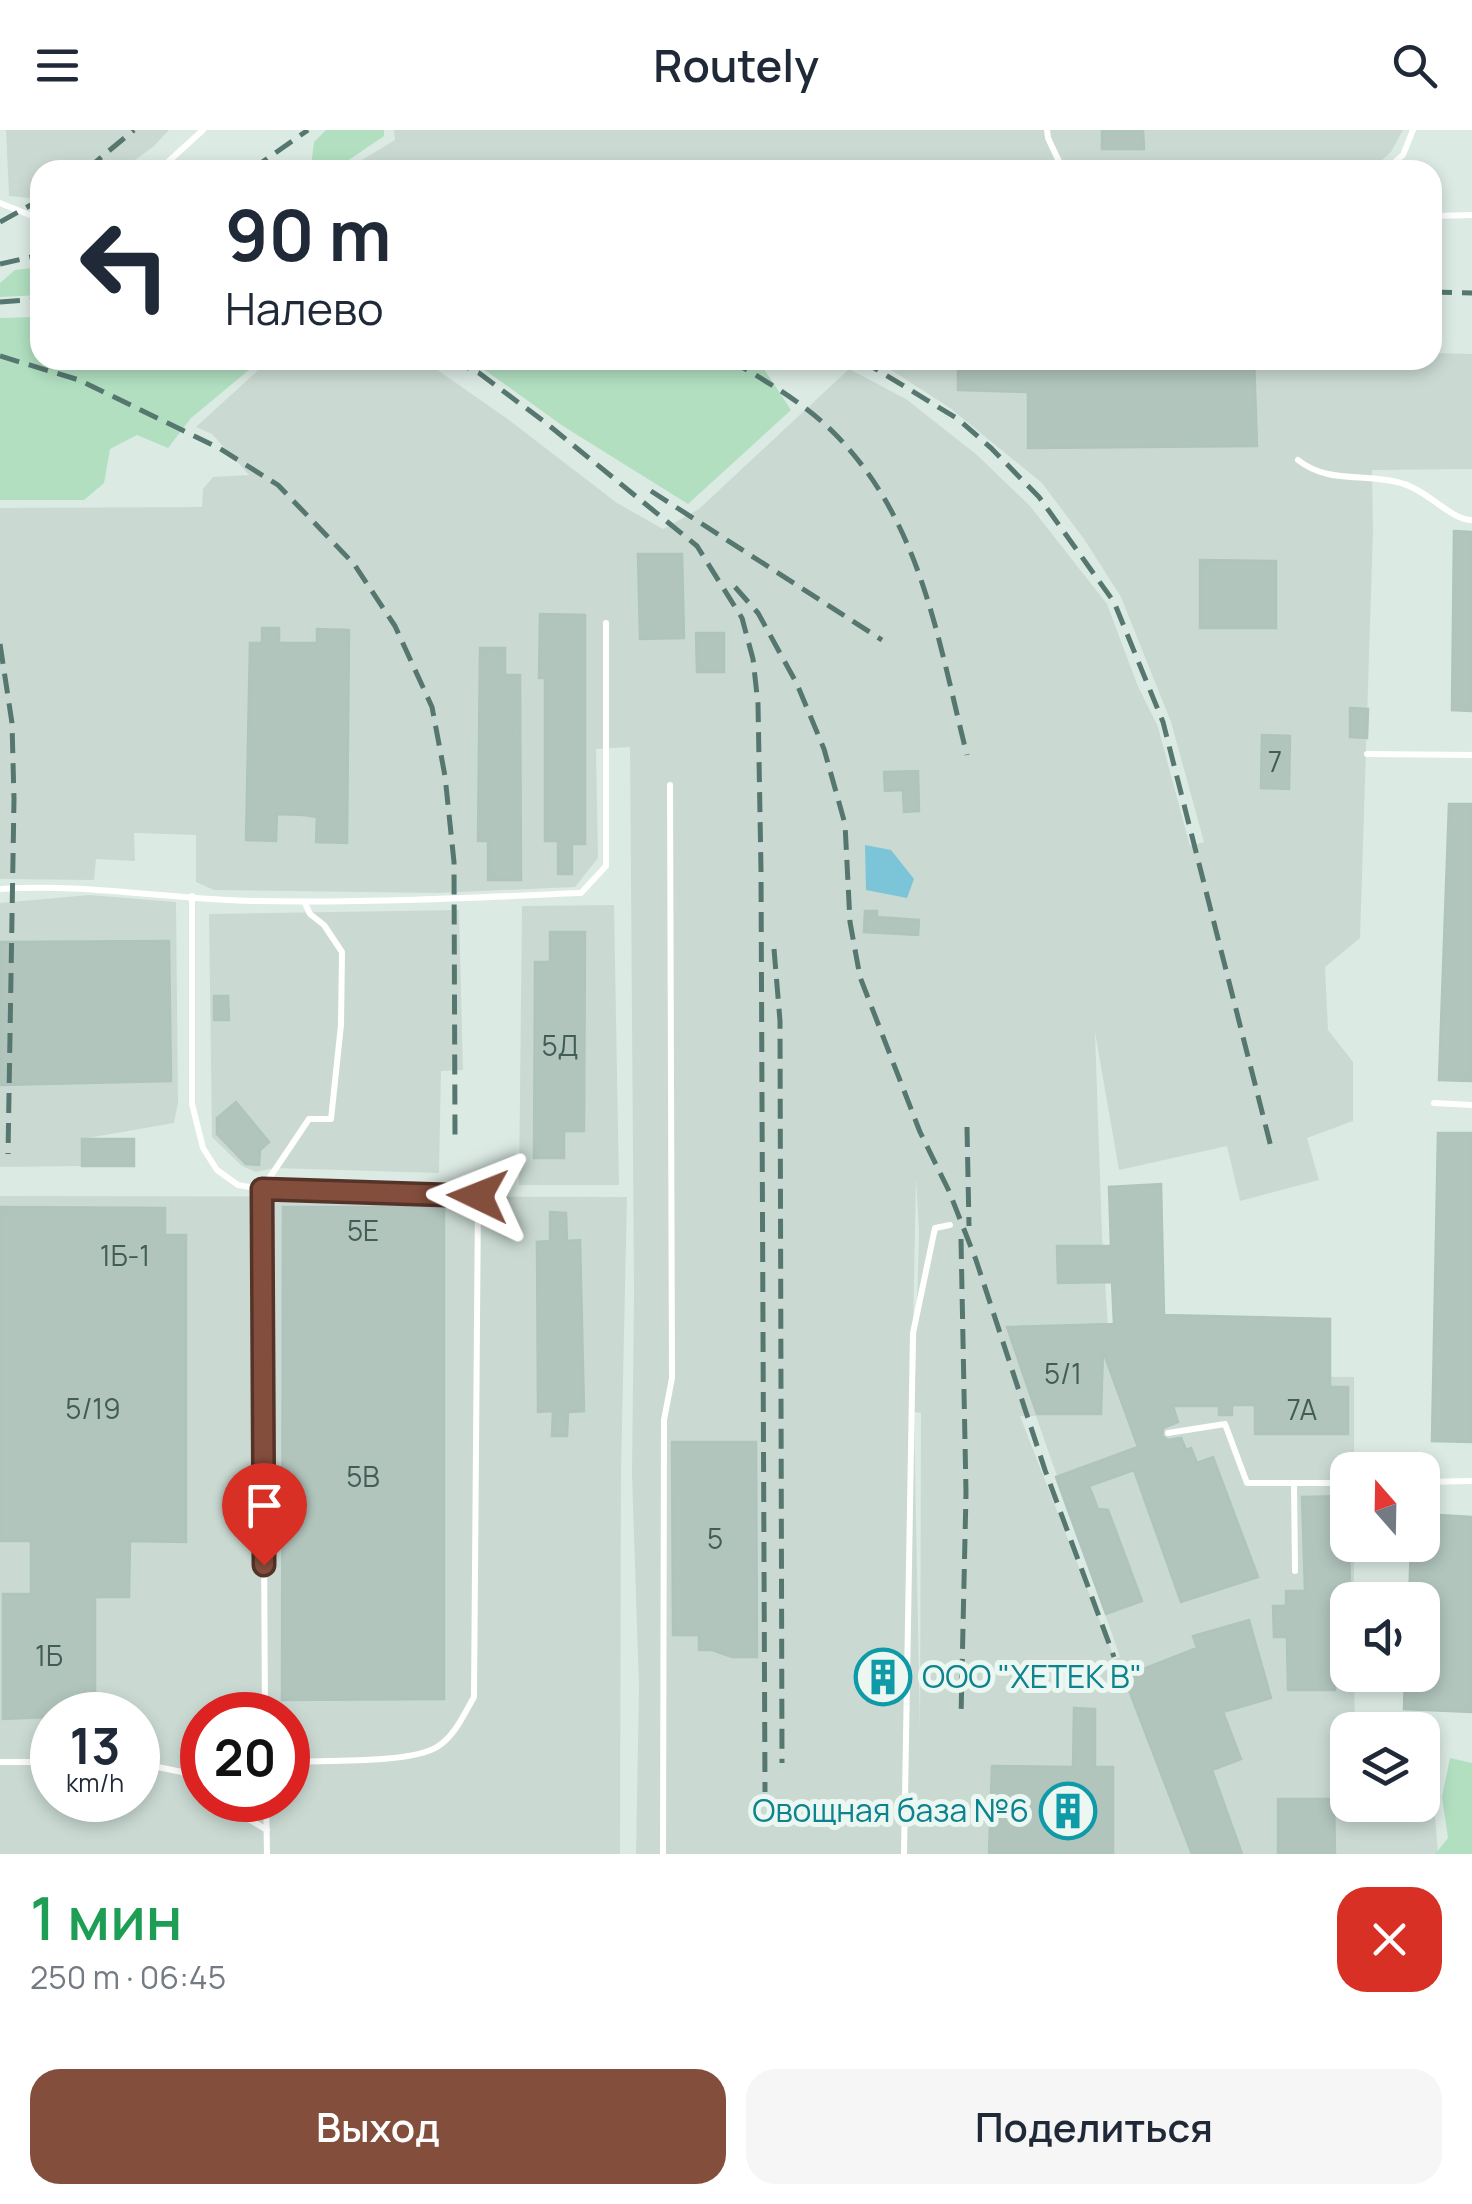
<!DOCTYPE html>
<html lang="ru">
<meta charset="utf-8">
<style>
:root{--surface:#fff;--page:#f6f6f7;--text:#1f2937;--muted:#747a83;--accent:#844e3d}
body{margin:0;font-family:Manrope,sans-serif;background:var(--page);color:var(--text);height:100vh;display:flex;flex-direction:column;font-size:38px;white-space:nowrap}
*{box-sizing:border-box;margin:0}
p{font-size:32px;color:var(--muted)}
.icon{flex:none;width:55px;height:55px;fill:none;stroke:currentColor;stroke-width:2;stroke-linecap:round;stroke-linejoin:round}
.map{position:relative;height:1724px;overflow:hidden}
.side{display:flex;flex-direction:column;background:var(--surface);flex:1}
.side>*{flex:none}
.hud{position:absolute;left:30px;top:30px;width:1412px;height:210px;border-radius:30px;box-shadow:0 5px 15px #0003;background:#fff;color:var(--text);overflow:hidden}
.needle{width:65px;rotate:340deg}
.tools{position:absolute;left:1330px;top:1322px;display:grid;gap:20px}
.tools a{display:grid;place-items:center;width:110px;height:110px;border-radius:20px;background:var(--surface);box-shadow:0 5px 15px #0003;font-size:50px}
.speed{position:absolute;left:30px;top:1562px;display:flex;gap:20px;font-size:50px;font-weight:700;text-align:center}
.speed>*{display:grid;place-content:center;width:130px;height:130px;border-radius:50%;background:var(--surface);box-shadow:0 5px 15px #0003;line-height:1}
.speed small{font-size:25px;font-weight:400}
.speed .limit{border:15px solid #d22;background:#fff;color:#111}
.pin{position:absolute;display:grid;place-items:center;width:85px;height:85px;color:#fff;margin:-102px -42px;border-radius:50% 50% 50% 0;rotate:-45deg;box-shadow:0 0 10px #0007}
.pin .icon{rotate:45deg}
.me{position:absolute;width:110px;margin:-55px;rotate:272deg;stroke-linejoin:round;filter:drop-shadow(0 0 8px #0008)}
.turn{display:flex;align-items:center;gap:35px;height:210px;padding:0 30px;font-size:45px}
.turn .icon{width:130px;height:130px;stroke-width:2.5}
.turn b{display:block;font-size:70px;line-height:85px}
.round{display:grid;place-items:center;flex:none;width:105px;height:105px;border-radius:30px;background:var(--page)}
.overview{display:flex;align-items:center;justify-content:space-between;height:170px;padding:0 30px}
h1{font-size:60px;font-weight:600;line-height:75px;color:#1e9e55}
.action{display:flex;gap:20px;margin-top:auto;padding:20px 30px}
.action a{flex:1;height:115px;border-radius:30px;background:var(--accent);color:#fff;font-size:40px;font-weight:600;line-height:115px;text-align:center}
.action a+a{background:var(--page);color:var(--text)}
header{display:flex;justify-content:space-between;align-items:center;height:130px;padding:0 30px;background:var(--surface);font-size:45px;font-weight:600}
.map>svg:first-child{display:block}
</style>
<header><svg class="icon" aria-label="menu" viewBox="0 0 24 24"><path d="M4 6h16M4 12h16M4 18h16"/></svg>Routely<svg class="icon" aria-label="search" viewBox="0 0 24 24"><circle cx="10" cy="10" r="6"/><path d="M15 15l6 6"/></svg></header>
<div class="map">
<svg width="1472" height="1724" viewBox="0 0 1472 1724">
<rect width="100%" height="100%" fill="#dceae4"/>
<path fill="#cadad3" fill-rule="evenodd" d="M6,0H169L153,17L121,40H40V69L9,66Z
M394,0H1403L1391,22L1381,31L1354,40H345L395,10Z
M1433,223L1472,224V339L1372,340L1373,401L1360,808L1325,837L1328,900L1353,932V991L1307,1008L1319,1050L1240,1071L1227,1016L1119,1040L1095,902L1102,1105L1111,1245L1354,1247V1340H1348V1415H1354V1470H1348V1545H1354L1355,1600H1348V1675H1422L1423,1605L1429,1608L1438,1724H636L639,1558L632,1344L634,1163L630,617L596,619L598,728L575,757L438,763L214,760L196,752V705L134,703L135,731L96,729L94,750L0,749V378L202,377L203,359L213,347L249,345L212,304L196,297L269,230H413L436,239L509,290L617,373L663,399L699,379L849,239L906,269L977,325L1030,376L1107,474L1137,554L1158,597L1190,716L1204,712L1171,592L1121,467L1084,409L1042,353L950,278L888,238L838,233L840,230H1432ZM916,1048L919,1103L915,1250L913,1203ZM914,1282L921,1283L920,1601V1600ZM1020,1286H1036L1120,1527L1105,1534L1114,1527Z
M89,765L176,772L178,973L174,993L82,1009V1036L0,1037V773Z
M614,775L619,1055H519L522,776Z
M459,780L463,940L441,941L439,1043L274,1038L256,1042L242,1036L212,1007L209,784Z
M0,1066L627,1067L621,1342L620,1724H0ZM52,1585H138V1670H52ZM202,1585H288V1670H202Z"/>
<path fill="#b1dfc0" d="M326,0H384V6L334,40H300L311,36L314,12Z
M33,138L40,141V165L0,167V153L15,140Z
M34,187L40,203V230H256L255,235L191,288L168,318L137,305L110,319L104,353L84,370H0V188Z
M471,230H758L791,280L688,374L563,296Z
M1450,1628L1472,1633V1724H1435L1448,1708L1442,1667Z"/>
<path fill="#7cc4d7" d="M865,715L891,720L914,749L907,768L866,760Z"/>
<path fill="#b1c5bd" stroke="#aec4bc" stroke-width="2.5" d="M1102,0H1143L1144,19H1102Z
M958,230H1254L1257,316L1028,318V262L958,260Z
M1454,401L1472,402V581L1452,580Z
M638,424H682L684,508L640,509Z
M1200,430L1276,431V498H1200Z
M540,484L585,485V714H572V744H558V711H545V548H539Z
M262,498H279V513H317V499L349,500L347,713L316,712L317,687L304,685L277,684L276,711L246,710L250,513H262Z
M696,503H724V542H697Z
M480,518H505V545H520L521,750H488V711H478Z
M1350,578L1368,579L1367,608L1350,607Z
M1262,605L1290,606L1289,659L1261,658Z
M918,641L919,681L904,682L903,660L885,661L884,642Z
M1449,674H1472V951L1439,950Z
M865,781H877V787L919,790L918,805L864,802Z
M550,802H585L584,1001H564V1028H534L535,832H550Z
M169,811L171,951L0,955V812Z
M214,866H228L229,890H214Z
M236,972L269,1012L260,1020L259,1035L246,1034L217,1004V988Z
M1438,1003H1472V1312L1432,1311Z
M82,1009H134V1036H82Z
M1161,1054L1164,1185L1330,1189V1257H1348V1304H1255V1275H1232V1285H1219V1276H1173L1178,1292L1163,1298L1162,1306L1168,1310L1181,1308L1186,1320L1191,1318L1197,1333L1213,1327L1258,1447L1181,1472L1134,1340L1089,1356L1098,1379L1108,1380L1142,1471L1106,1484L1056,1347L1138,1317L1103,1221L1101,1284H1037L1007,1197L1114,1194L1112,1152L1058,1153L1057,1116H1111L1109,1057Z
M0,1077L165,1078V1105H186V1412L130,1411L129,1467H95V1585L3,1589V1464H31V1411H0Z
M283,1077H444V1569L282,1570Z
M550,1082L566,1083L567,1111L580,1110L584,1281L568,1282L567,1306H552L553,1281L538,1282L537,1112L550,1111Z
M672,1312H756L757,1527H732L712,1520H699V1505H673Z
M1348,1366L1350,1459H1333L1335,1560H1288L1287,1507H1274L1273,1476H1286V1461H1305L1302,1367Z
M1422,1384L1472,1387V1582L1404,1579L1405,1545H1422V1470H1409L1411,1415H1422Z
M1249,1490L1271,1568L1223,1582L1241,1629L1212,1640L1242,1724H1192L1127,1555L1136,1551L1133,1543L1197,1518L1193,1506Z
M894,1531L897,1562L871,1564L869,1533Z
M1074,1578L1095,1579V1637H1113V1724H989L992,1636L1073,1637Z
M1334,1603H1348V1639H1334Z
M1278,1669H1334L1335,1724H1278Z"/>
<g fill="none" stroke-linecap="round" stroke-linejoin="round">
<path stroke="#fff" stroke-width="6" d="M1047,0L1048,8L1063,40
M159,40L203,0
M1386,40L1403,25L1413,0
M0,73L40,89
M1432,86L1472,85
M1298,330C1329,355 1367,342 1404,354C1428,361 1451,390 1472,390
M1367,624L1472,625
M0,759C85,753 168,769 252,771C362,773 471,768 581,763L606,736V493
M192,766V974L203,1018L217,1040L238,1055L262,1059L265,1585
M1434,973L1472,975
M1168,1303L1225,1294L1247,1353H1348
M1422,1352L1472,1351
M1294,1353L1295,1441
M0,1632H52
M288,1632C322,1630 409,1634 437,1617C455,1606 464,1584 474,1567L478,1066L262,1059L309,989H331L341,895L342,822L324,795L310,784L304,771
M138,1633L182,1642L202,1658
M217,1670L267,1700
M266,1670L267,1724
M663,1724L664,1290L672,1248L670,655
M904,1724L913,1203L935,1098L950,1095"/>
<path stroke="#567770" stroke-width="5" stroke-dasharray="20 10" stroke-linecap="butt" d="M86,40L134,0
M251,40L308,0
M0,92L40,70
M0,134L40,125
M1432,162L1472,163
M0,172L40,169
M0,226L79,250L219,318L278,355L354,434L395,496L432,577L445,646L454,732L455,1008
M451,230L479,243L546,293L697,416L742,488L753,529L758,574L761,740L765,1662
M730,230C766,251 807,275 836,305C922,393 938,511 967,625
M861,230L958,289L991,318L1039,367L1114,472L1163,592L1272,1021
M651,361L882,510
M735,457L758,483L797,554L824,619L845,694L850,792L860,847L920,1002L949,1061L976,1130L1045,1340L1114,1527
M0,514L12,593L14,669L8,1024
M774,819L780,891L782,1633
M967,997L969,1096
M961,1109L966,1363L961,1587"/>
</g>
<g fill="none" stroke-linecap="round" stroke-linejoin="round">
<g stroke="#563328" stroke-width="25">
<path id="route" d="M264,1435L262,1059L478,1066"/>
</g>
<use href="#route" stroke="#844e3d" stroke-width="18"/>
</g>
<defs>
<g id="building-ring" transform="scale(2.875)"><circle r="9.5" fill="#ecf7f2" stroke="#0f9aa8" stroke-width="1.5"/><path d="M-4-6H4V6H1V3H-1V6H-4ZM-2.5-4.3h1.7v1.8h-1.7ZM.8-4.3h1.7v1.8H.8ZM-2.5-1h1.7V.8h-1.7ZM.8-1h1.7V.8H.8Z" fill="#0f9aa8"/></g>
</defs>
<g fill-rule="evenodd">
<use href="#building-ring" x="883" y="1547"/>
<use href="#building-ring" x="1068" y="1681"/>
</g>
<g text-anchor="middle" stroke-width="10" stroke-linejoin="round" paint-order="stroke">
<g font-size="28" fill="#415d56">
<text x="1275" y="642">7</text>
<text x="560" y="926">5Д</text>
<text x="363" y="1111">5Е</text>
<text x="125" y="1136">1Б-1</text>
<text x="1063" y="1254">5/1</text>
<text x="93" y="1289">5/19</text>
<text x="1302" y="1290">7А</text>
<text x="363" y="1357">5В</text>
<text x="715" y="1419">5</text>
<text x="49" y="1536">1Б</text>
</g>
<g font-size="32" fill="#0d838f" stroke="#ecf7f2" text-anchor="start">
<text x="922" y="1558">ООО "ХЕТЕК В"</text>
<text x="1029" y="1692" text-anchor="end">Овощная база №6</text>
</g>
</g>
</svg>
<div class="tools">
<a><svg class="needle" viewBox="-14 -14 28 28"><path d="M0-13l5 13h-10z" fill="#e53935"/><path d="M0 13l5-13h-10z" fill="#747a83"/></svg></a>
<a><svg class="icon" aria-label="sound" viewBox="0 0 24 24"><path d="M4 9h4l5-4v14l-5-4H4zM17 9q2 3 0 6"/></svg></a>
<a><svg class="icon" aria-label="layers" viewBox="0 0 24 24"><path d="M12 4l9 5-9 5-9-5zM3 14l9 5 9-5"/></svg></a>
</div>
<div class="speed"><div>13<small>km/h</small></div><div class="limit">20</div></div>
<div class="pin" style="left:264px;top:1435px;background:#d93025"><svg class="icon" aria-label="arrive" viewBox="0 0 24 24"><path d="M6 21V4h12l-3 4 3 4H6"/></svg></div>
<svg class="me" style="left:478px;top:1066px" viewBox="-20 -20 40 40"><path d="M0-17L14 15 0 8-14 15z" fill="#844e3d" stroke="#fff" stroke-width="4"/></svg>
<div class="hud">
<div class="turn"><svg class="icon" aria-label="left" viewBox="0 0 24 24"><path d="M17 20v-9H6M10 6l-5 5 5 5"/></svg><div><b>90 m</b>Налево</div></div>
</div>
</div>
<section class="side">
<div class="overview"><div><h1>1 мин</h1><p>250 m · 06:45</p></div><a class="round" style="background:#d93025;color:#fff"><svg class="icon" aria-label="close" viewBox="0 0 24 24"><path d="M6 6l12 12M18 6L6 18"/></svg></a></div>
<div class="action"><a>Выход</a><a>Поделиться</a></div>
</section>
